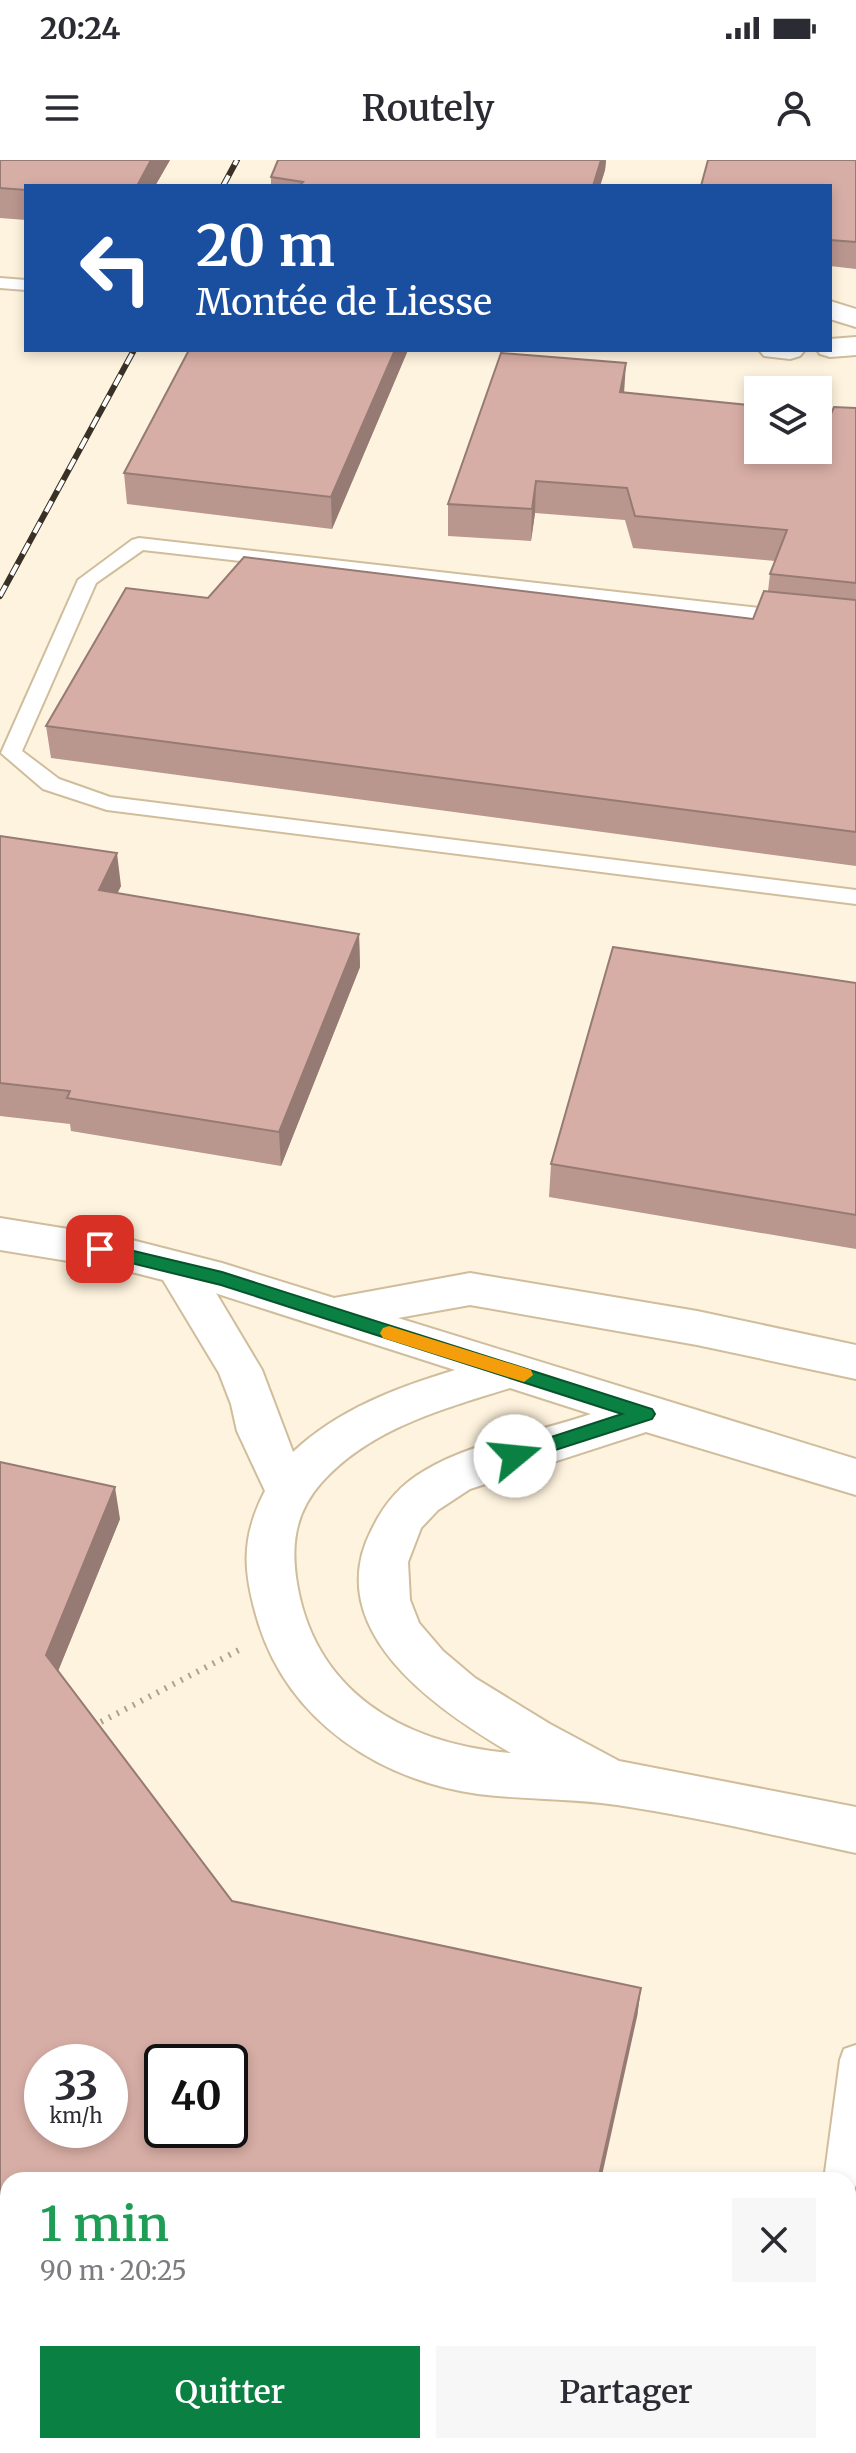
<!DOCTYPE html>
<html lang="fr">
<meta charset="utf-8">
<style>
:root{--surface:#fff;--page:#f7f7f7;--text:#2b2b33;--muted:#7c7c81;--accent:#0b8043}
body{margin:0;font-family:Merriweather,serif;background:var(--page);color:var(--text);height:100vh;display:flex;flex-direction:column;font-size:30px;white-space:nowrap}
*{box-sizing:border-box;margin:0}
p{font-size:26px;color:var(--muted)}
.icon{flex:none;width:44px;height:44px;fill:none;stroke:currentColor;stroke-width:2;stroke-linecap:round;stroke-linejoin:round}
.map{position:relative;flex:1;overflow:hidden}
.panel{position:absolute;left:0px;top:2012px;width:856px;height:282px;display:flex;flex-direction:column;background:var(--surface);border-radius:24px 24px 0 0;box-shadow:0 4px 12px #0003}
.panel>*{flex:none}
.top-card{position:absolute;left:24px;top:24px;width:808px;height:168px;border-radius:0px;box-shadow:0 4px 12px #0003;background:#1a4fa0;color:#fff;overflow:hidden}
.tools{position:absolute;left:744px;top:216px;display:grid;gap:16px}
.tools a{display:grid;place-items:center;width:88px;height:88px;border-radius:0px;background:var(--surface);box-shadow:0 4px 12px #0003;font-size:40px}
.speed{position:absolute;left:24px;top:1884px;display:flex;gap:16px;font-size:40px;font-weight:700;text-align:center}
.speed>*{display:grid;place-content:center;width:104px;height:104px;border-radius:50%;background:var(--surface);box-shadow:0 4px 12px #0003;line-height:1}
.speed small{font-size:20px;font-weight:400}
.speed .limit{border:4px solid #111;border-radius:12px;background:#fff;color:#111}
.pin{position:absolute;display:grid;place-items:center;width:68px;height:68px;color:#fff;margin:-34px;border-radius:16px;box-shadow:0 4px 12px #0006}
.me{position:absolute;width:88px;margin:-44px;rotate:73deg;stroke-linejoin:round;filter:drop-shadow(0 0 6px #0008)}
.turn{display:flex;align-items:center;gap:28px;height:168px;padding:0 40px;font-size:36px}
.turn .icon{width:104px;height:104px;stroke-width:2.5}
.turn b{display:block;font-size:56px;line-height:68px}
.round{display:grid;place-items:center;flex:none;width:84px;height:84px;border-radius:0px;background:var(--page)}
.headline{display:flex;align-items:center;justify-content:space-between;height:136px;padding:0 40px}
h1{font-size:48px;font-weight:600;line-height:60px;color:#1e9e55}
.button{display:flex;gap:16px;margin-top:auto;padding:16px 40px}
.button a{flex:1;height:92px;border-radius:0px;background:var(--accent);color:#fff;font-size:32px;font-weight:600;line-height:92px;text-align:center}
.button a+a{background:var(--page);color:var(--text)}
.status{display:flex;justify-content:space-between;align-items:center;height:56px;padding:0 40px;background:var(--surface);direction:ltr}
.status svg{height:22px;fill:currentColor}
header{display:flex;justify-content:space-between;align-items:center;height:104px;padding:0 40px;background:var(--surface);font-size:36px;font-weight:600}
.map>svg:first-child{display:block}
</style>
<div class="status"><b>20:24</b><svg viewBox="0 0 49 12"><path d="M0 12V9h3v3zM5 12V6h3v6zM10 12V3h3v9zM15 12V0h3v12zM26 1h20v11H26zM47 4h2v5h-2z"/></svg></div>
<header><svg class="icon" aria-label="menu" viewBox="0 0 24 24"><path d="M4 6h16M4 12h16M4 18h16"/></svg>Routely<svg class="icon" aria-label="person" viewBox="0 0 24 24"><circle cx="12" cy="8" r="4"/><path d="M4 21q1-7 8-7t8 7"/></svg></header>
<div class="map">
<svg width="856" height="2293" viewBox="0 0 856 2293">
<rect width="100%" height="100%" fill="#fef3de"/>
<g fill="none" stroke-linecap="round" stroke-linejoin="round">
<g stroke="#cfbd9c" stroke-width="4">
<path id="service" d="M0,118L26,120V130L0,128Z
M139,378L856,459V471L143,390L96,423L22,591L59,619L110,637L856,730V744L107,650L43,629L1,593L78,420L132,380Z
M856,1885V2025L853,2032L848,2034V2020H824L840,1900L844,1889Z
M0,2248L8,2250V2286L0,2284Z
M72,2286H137L140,2293H75Z
M790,2286H826L825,2293H789Z"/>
</g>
<g stroke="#cfbd9c" stroke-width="4">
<path id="minor" d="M830,141L856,149V167L830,159Z
M856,177V195L830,197L820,194L817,190H830V179Z
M759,190H805L800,196L790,199L764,196Z"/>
</g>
<g stroke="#cfbd9c" stroke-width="4">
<path id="tertiary" d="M0,1058L124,1078L222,1103L334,1138L470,1113L697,1151L856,1185V1219L697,1185L470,1145L398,1158L856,1299V1335L646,1272L470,1329L438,1350L421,1368L408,1402L410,1440L419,1463L443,1491L475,1518L550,1564L619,1601L856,1647V1693C777,1676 698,1657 617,1645C571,1638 524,1640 478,1634C380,1620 290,1562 259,1465C243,1413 240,1379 265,1331L237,1271L231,1244L219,1213L163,1120L124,1110L0,1090ZM216,1133L218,1134L455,1210C396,1228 339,1249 293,1292L262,1210ZM510,1228L591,1254C537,1273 473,1281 424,1311C400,1325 384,1344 372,1369C319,1470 437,1550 511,1593C404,1584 312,1532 296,1417C291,1380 297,1350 322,1322C371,1268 443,1249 510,1228Z"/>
</g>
<path stroke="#aba290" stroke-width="6" stroke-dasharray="2 7" stroke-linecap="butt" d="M93,1566L239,1490"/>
<use href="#service" fill="#fff" fill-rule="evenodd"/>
<use href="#minor" fill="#fff" fill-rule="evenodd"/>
<use href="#tertiary" fill="#fff" fill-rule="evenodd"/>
<g stroke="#393125" stroke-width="6">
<path id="rail" d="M223,26L237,0
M0,436L134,190"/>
</g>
<use href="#rail" stroke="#fff" stroke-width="4" stroke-dasharray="12" stroke-linecap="butt"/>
</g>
<path fill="#b9968e" d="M0,0H170L155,26H26V60L0,58Z
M278,0H606L605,10L600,26H271V17Z
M856,0V109L830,106V26Z
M189,190H408L332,369L127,344L124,313Z
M624,232L831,254L856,248V706L51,598L46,566L208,438L753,459L768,431L770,414L775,401L633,388L625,360L535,353L531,381L448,376V344Z
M0,676L121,726L117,733L359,774L360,807L281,1006L71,971L70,964L0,956Z
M856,823V1089L549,1037L551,1004Z
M0,1302L120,1359L58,1511L232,1741L641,1828L637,1857L8,2020V2124L0,2121Z"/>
<path fill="#967a74" d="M151,0H170L155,26H137Z
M601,0H606L605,10L600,26H593Z
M395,190H408L332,369L331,337Z
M626,203L624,234L620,232Z
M536,321L535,353L531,381L532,349Z
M117,693L121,726L103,763L99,730Z
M359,774L360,807L281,1006L279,972Z
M115,1327L120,1359L52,1526L46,1495Z
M641,1828L637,1857L601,2020H598Z"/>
<path fill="#d7aea5" stroke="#967a74" stroke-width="2" fill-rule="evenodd" d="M0,0H151L137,26H26V30L0,28Z
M278,0H601L593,26H299L303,22L271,17Z
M708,0H856V82L830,80V26H701Z
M189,190H395L331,337L124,313Z
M501,193L626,203L620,232L758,246V290H818V253L831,254L834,247L856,248V423L770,414L787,370L635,356L627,328L536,321L532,349L448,344Z
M244,397L753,459L764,431L856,440V672L46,566L126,428L208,438Z
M0,676L117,693L99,730L359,774L279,972L67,938L70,931L0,923Z
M613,787L856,823V1055L551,1004Z
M0,1302L115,1327L46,1495L232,1741L641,1828L598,2020H8V2100L0,2098ZM42,1902H110V1970H42ZM162,1902H230V1970H162Z"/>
<path fill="#0b8043" stroke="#07532c" stroke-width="2" d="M100,1083L222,1112L652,1249L655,1254L652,1259L515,1303L508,1301L505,1296L508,1291L622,1254L221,1125L94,1094L91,1089Z"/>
<path fill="#f59e0b" d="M389,1166L531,1210L533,1215L524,1222L383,1178L380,1173L383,1168Z"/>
</svg>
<div class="tools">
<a><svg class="icon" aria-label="layers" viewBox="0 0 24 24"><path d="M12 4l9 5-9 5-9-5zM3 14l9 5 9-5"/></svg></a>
</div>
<div class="speed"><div>33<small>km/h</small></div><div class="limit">40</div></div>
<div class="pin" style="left:100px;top:1089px;background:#d93025"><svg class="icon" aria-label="arrive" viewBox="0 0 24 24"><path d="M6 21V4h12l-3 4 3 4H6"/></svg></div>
<svg class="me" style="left:515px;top:1296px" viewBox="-20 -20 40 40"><circle r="19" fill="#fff"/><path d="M0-13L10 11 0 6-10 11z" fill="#0b8043"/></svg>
<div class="top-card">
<div class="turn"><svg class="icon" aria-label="left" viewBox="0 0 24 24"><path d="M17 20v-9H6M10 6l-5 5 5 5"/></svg><div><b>20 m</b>Montée de Liesse</div></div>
</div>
<section class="panel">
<div class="headline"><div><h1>1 min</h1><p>90 m · 20:25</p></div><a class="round"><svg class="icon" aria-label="close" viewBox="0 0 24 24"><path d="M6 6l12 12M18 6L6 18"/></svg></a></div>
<div class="button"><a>Quitter</a><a>Partager</a></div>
</section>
</div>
